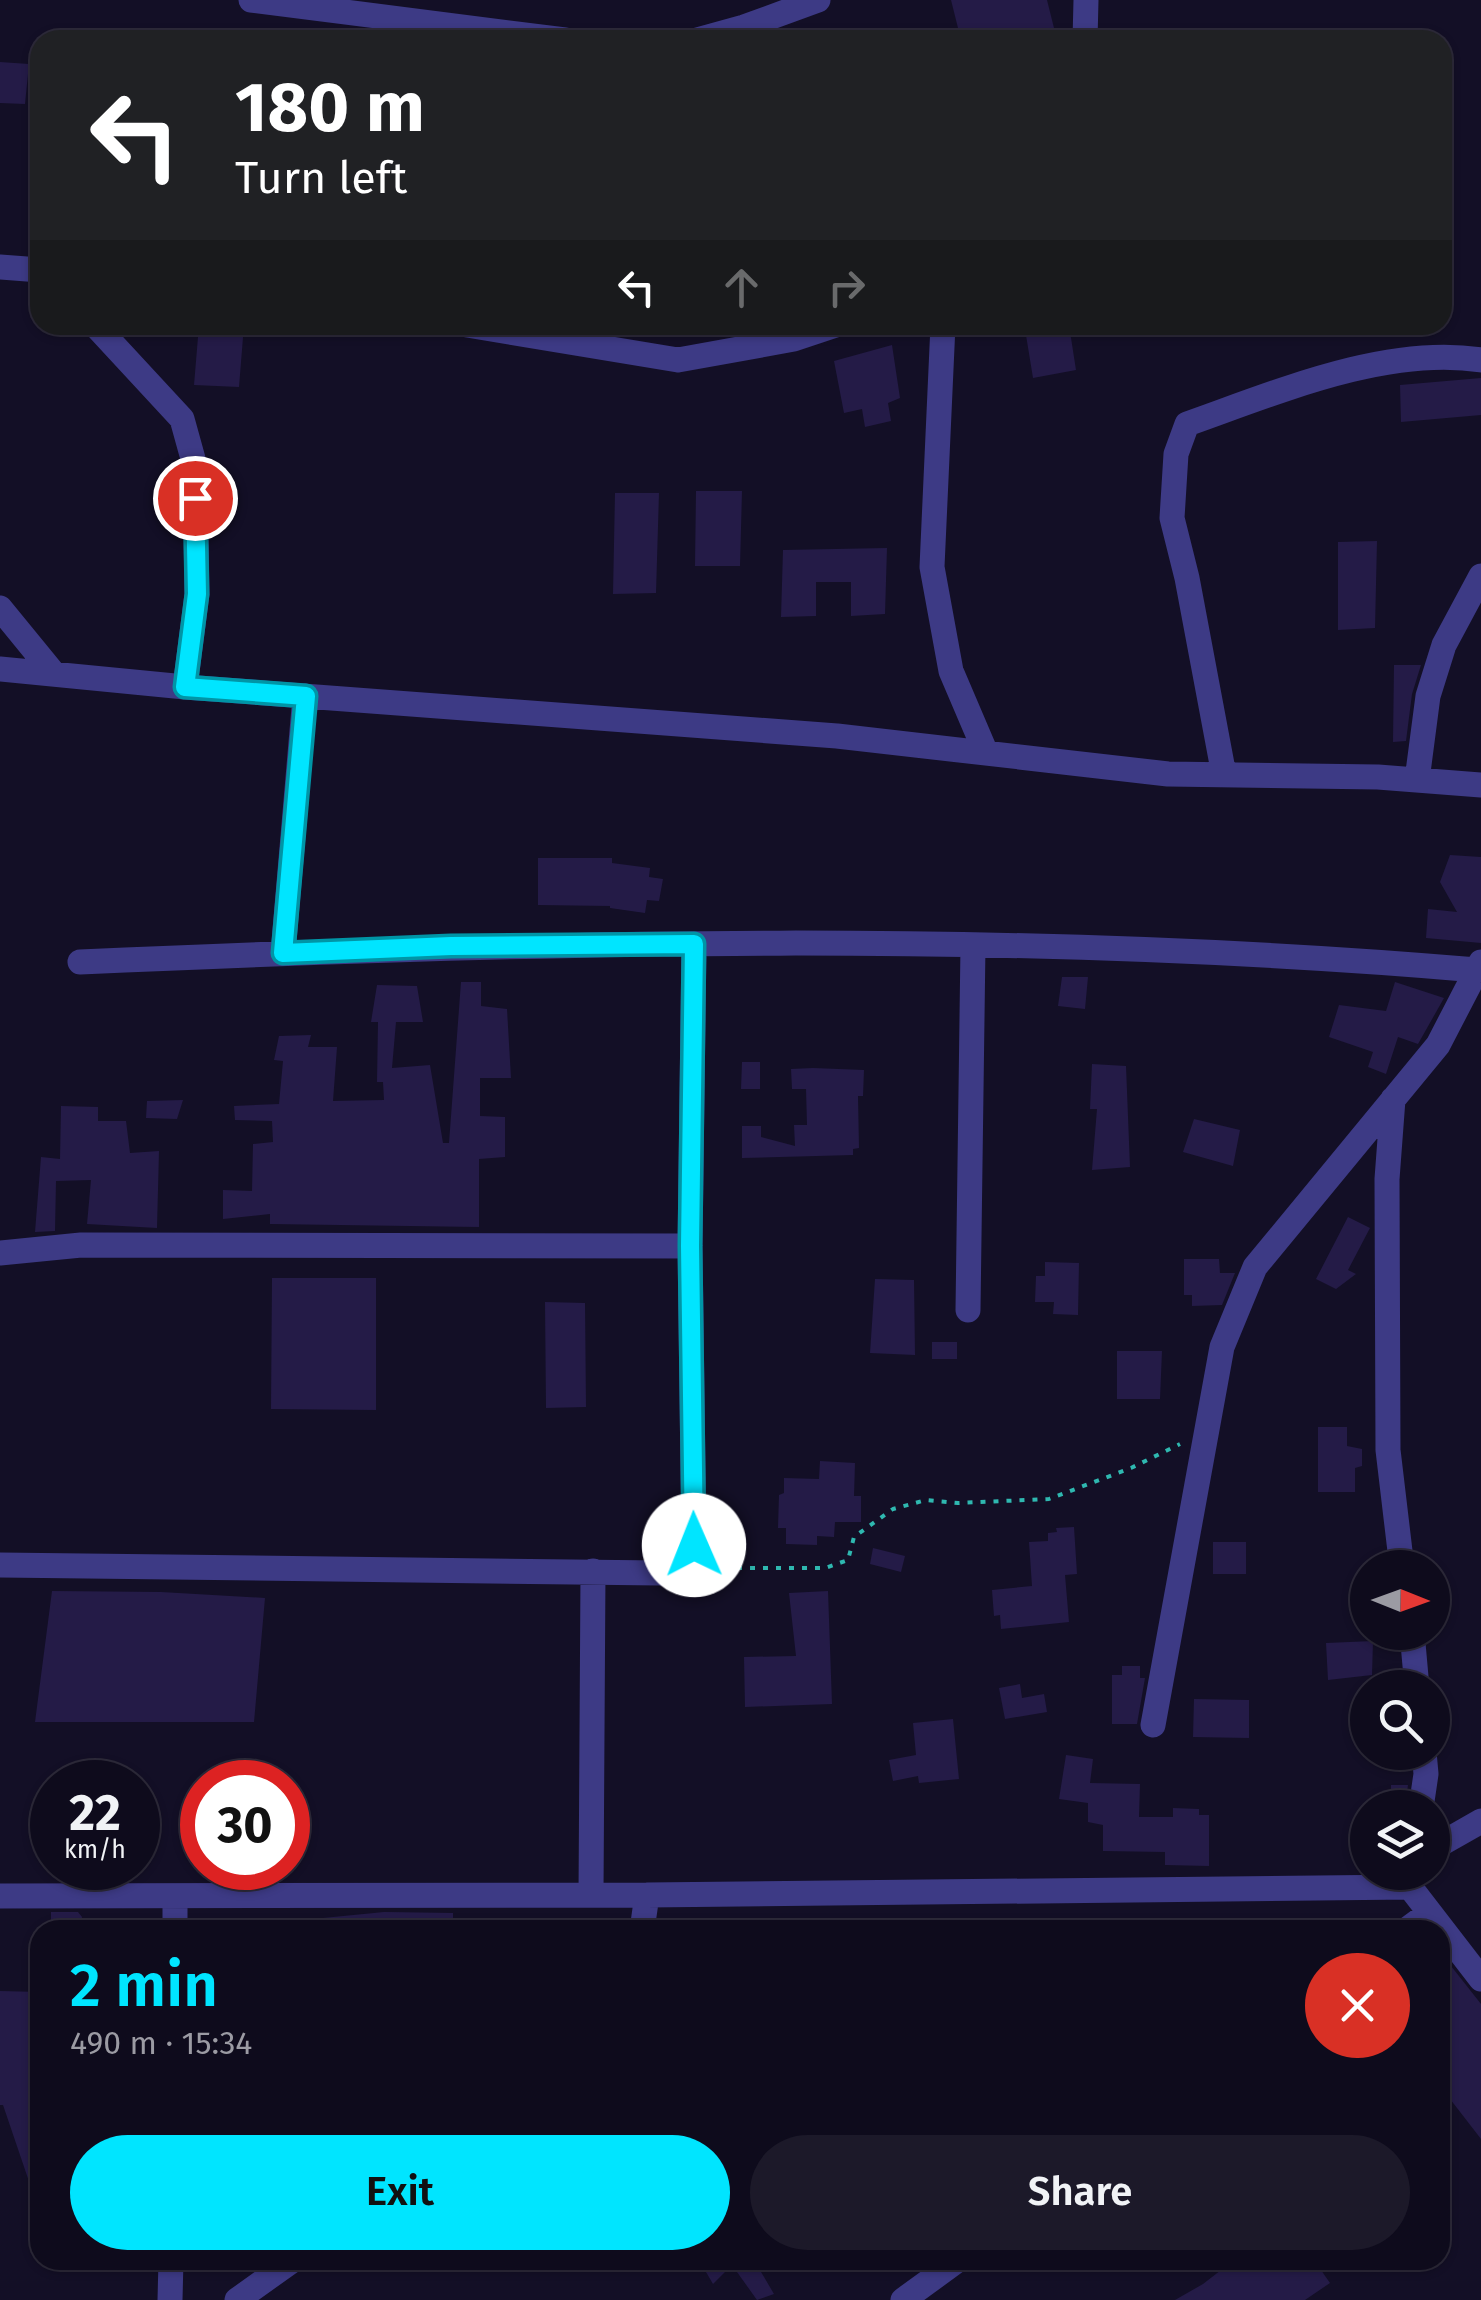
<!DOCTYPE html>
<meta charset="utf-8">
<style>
:root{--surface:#0e0b1c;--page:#1c1929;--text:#f1f3f6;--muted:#9b9ba3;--line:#2e2b3b;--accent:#00e5ff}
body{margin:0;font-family:"Fira Sans",sans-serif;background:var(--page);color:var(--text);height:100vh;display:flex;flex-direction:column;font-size:38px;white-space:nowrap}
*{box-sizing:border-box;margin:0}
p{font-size:32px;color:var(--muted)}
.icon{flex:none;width:55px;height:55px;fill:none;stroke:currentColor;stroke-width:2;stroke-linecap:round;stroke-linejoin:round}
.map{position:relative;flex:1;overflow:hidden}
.panel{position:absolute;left:30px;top:1920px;width:1420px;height:350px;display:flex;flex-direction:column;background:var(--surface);border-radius:30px;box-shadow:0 2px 8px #0004,0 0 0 2px var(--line)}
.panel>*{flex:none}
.banner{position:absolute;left:30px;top:30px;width:1422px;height:305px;border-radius:30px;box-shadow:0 2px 8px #0004,0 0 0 2px var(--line);background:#202124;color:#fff;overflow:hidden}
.needle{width:65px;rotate:91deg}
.tools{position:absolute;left:1350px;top:1550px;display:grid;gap:20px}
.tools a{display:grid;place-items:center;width:100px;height:100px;border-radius:50%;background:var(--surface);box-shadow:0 2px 8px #0004,0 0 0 2px var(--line);font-size:50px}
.speed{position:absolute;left:30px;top:1760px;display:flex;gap:20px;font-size:50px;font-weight:700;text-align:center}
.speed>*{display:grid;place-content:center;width:130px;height:130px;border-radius:50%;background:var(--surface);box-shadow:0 2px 8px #0004,0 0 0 2px var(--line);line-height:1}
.speed small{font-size:25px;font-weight:400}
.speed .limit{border:15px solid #d22;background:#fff;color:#111}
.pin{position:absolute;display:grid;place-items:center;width:85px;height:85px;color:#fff;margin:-42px;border:5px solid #fff;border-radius:50%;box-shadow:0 2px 10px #0007}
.me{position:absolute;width:110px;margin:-55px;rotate:359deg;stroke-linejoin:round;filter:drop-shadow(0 0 8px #0008)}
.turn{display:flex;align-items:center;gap:35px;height:210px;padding:0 40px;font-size:45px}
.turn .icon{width:130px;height:130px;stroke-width:2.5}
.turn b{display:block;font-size:70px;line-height:85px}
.lanes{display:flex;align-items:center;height:95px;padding:0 40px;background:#0003;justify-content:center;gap:50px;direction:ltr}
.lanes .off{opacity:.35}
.round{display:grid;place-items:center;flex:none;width:105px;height:105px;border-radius:52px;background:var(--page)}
.head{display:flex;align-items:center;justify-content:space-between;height:170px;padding:0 40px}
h1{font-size:60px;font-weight:600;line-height:75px;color:var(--accent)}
.button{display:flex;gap:20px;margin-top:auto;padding:20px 40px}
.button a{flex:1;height:115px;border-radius:60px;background:var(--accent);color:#111;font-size:40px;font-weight:600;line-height:115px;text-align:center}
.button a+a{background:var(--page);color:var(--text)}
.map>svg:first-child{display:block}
</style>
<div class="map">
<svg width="1481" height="2300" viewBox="0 0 1481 2300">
<rect width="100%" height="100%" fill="#130f26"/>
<path fill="#241b47" d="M951,0H1047L1056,36L1045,40H961Z
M0,62L29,64L25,104L0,103Z
M199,325H244L239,387L194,385Z
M1048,325H1069L1076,370L1033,378L1025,329Z
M892,345L900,398L888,403L891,421L865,427L862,409L844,413L834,361Z
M1481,378V415L1401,422L1400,385Z
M696,491H742L740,566H695Z
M615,493H659L656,593L613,594Z
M1377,541L1375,628L1338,630V542Z
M887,548L885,614L851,616V582H816V616L781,617L783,550Z
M1394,665H1421L1412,694L1406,741L1393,742Z
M1450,855L1481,857V943L1426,938L1428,909L1457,912L1440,882Z
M538,858H612V863L650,868L649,877L663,879L659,901L647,900L645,913L610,908V906L538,905Z
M1062,977H1088L1085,1009L1058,1006Z
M461,982H481V1006L507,1009L511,1078H480V1116L505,1117V1157L479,1159V1227L270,1224V1214L223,1219V1190L252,1191L253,1144L273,1142L272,1121L235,1120L234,1106L279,1104L283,1061L274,1060L279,1036L311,1035L308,1047H337L333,1101L384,1100L383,1082H377L378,1022H371L377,985L417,986L423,1022H396L392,1068L430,1065L443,1143H449Z
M1395,982L1444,998L1418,1044L1398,1037L1386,1074L1368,1067L1373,1052L1329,1037L1339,1005L1386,1011Z
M742,1062H760V1089H741Z
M1092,1064L1126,1066L1130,1167L1092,1170L1097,1109H1090Z
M813,1068L864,1070L863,1096H858L859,1148L853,1149V1155L742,1158V1126H761V1137L795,1146L794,1125H807L806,1089H792L791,1069Z
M183,1100L177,1119L146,1118L147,1101Z
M61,1106L98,1107V1121H126L130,1153L159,1151L157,1228L87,1224L91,1180L56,1181L55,1231L35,1232L41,1157L60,1159Z
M1194,1119L1240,1130L1233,1166L1183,1152Z
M1348,1217L1370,1228L1348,1270L1356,1274L1336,1289L1316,1279Z
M1184,1259H1219L1220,1273H1235L1222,1305L1192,1306V1295H1184Z
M1045,1262L1079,1263L1078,1315L1053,1314L1054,1302H1035L1036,1276H1045Z
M272,1278H376V1410L271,1409Z
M875,1279L914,1280L915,1355L870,1353Z
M545,1302L585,1303L586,1407L546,1408Z
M932,1342H957V1359H932Z
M1117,1351H1162L1160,1399H1117Z
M1318,1427H1347V1446L1362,1449V1466L1355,1468V1492H1318Z
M820,1461L855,1463L854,1496H861V1522H835L834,1537L817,1536V1545L786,1544V1528H778L779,1495L784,1493V1478L819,1479Z
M1074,1527L1077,1574L1065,1575L1069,1622L1001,1629L1000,1615L994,1616L992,1590L1032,1586L1029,1542L1048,1541V1533L1057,1532L1056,1528Z
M1213,1542H1246V1574H1213Z
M873,1548L905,1556L901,1572L870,1564Z
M52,1591L161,1592L265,1598L254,1722H35Z
M828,1591L832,1704L745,1707L744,1657L796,1656L789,1593Z
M1373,1641L1372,1675L1328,1680L1326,1643Z
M1122,1666H1140V1678H1145L1137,1724H1112V1675H1122Z
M1020,1684L1022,1698L1044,1694L1047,1712L1005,1719L999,1688Z
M1194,1699L1249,1700V1738L1193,1737Z
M953,1719L959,1779L919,1783L918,1776L893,1781L889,1760L916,1755L913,1723Z
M1066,1755L1093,1759L1090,1783L1140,1784L1139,1817H1173V1808L1199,1809V1815H1209V1866L1165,1865V1852L1103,1851V1825L1088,1822V1803L1059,1799Z
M1391,1785H1408L1405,1808H1391Z
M51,1912H78L82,1917L81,1930H51Z
M384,1912L453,1913V1930H323V1918Z
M1440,1952L1481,2004V2139L1440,2086Z
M0,1991L40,1992V2205H37L3,2105H0Z
M699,2260H754L774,2294L757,2300L732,2265L713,2284Z
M1234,2260H1314L1330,2283L1305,2300H1175L1203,2284Z"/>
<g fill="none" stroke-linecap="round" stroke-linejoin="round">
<path stroke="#2fb8b0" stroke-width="4" stroke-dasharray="5 8" stroke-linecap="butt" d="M711,1568H825L848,1560L854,1537L893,1509L926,1500L958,1503L1049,1499L1131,1468L1180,1444"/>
<path stroke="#3d3a85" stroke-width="25" d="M251,0L565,40
M697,40L744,27L818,0
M1085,40L1086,0
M0,267L40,270
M95,325L182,419L195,466L197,594L185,687
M467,325L678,360L794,339L836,325
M943,325L932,567L951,671L986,753
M0,608L54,674
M0,669L185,687L837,736L1168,774L1378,777L1481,785
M1224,775L1187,578L1172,518L1176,454L1187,424C1275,393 1387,345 1481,360
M1417,780L1428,696L1444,645L1481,576
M283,953L305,696
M80,962C546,941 1013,930 1477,970
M1393,1099L1387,1179L1388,1450L1402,1568
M0,1253L81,1245L690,1246
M968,1310L973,945
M0,1565L660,1573L685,1567L694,1545L690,1246L694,945
M1412,1632L1417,1688
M1153,1725L1222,1347L1255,1267L1438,1045L1481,962
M1421,1808L1426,1774L1424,1752
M1432,1849L1481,1821
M591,1895L593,1571
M0,1896L647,1895
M175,1930V1896
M642,1930L647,1895L1410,1887L1481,1979
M1406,1930L1429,1913
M170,2300L171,2260
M237,2300L293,2260
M903,2300L958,2260"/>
</g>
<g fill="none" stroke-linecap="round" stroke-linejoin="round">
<g stroke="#0095a6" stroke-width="25">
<path id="route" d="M195,498L197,594L185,687L306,696L283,953L451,946L694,944L690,1246L694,1545"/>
</g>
<use href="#route" stroke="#00e5ff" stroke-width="18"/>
</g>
</svg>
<div class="tools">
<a><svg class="needle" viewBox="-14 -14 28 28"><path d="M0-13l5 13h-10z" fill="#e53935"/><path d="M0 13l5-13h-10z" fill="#9b9ba3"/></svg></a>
<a><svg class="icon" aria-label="search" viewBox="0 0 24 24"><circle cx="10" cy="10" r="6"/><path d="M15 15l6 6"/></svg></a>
<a><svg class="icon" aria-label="layers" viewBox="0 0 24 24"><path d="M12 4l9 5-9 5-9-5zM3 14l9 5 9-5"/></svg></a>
</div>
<div class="speed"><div>22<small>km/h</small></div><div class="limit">30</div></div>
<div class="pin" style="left:195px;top:498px;background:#d93025"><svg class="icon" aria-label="arrive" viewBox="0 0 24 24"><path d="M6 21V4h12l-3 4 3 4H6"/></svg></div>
<svg class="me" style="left:694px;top:1545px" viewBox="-20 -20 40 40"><circle r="19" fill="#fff"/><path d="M0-13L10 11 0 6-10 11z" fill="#00e5ff"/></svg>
<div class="banner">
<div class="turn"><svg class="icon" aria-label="left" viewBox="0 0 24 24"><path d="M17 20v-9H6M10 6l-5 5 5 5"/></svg><div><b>180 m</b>Turn left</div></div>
<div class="lanes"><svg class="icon" aria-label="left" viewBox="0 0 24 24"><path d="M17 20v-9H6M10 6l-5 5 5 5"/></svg><svg class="icon off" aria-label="ahead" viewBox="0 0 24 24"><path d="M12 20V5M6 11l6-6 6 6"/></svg><svg class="icon off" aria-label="right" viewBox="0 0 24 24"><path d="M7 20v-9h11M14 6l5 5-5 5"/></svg></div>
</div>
<section class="panel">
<div class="head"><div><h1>2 min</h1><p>490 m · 15:34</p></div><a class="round" style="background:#d93025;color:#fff"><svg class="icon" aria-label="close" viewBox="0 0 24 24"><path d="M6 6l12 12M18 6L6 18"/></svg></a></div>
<div class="button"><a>Exit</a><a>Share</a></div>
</section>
</div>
